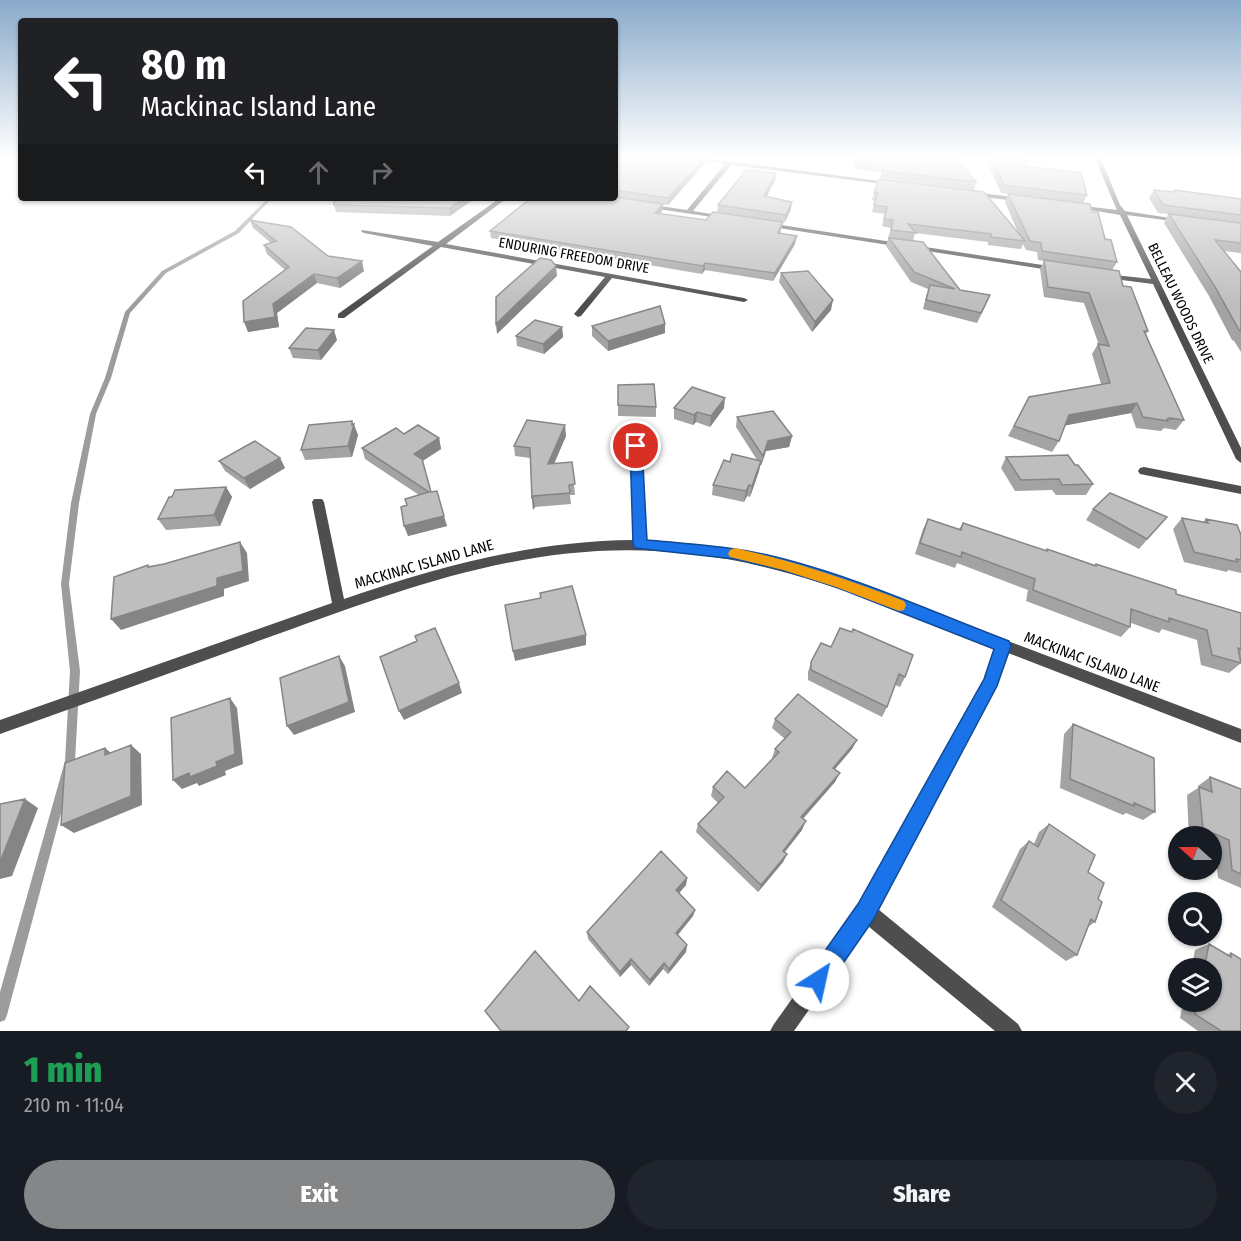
<!DOCTYPE html>
<meta charset="utf-8">
<style>
:root{--surface:#171b24;--page:#20242c;--text:#f1f3f6;--muted:#9ea1a6;--accent:#858687}
body{margin:0;font-family:"Fira Sans Condensed",sans-serif;background:var(--page);color:var(--text);height:100vh;display:flex;flex-direction:column;font-size:22px;white-space:nowrap}
*{box-sizing:border-box;margin:0}
p{font-size:20px;color:var(--muted)}
.icon{flex:none;width:33px;height:33px;fill:none;stroke:currentColor;stroke-width:2;stroke-linecap:round;stroke-linejoin:round}
.map{position:relative;height:1031px;overflow:hidden}
.sheet{display:flex;flex-direction:column;background:var(--surface);flex:1}
.sheet>*{flex:none}
.hud{position:absolute;left:18px;top:18px;width:600px;height:183px;border-radius:6px;box-shadow:0 2px 4px #0004;background:#202124;color:#fff;overflow:hidden}
.needle{width:39px;rotate:291deg}
.fabs{position:absolute;left:1168px;top:826px;display:grid;gap:12px}
.fabs a{display:grid;place-items:center;width:54px;height:54px;border-radius:50%;background:var(--surface);box-shadow:0 2px 4px #0004;font-size:30px}
.pin{position:absolute;display:grid;place-items:center;width:51px;height:51px;color:#fff;margin:-26px;border:3px solid #fff;border-radius:50%;box-shadow:0 2px 6px #0007}
.me{position:absolute;width:66px;margin:-33px;rotate:35deg;stroke-linejoin:round;filter:drop-shadow(0 0 4px #0008)}
.turn{display:flex;align-items:center;gap:21px;height:126px;padding:0 24px;font-size:27px}
.turn .icon{width:78px;height:78px;stroke-width:2.5}
.turn b{display:block;font-size:42px;line-height:51px}
.lanes{display:flex;align-items:center;height:57px;padding:0 24px;background:#0003;justify-content:center;gap:30px;direction:ltr}
.lanes .off{opacity:.35}
.round{display:grid;place-items:center;flex:none;width:63px;height:63px;border-radius:32px;background:var(--page)}
.overview{display:flex;align-items:center;justify-content:space-between;height:102px;padding:0 24px}
h1{font-size:36px;font-weight:800;line-height:45px;color:#1e9e55}
.primary-button{display:flex;gap:12px;margin-top:auto;padding:12px 24px}
.primary-button a{flex:1;height:69px;border-radius:36px;background:var(--accent);color:#fff;font-size:24px;font-weight:800;line-height:69px;text-align:center}
.primary-button a+a{background:var(--page);color:var(--text)}
.map>svg:first-child{display:block}
</style>
<div class="map">
<svg width="1241" height="1031" viewBox="0 0 1241 1031">
<rect width="100%" height="100%" fill="#fff"/>
<g fill="none" stroke-linecap="round" stroke-linejoin="round">
<path fill="#9c9c9c" fill-rule="evenodd" d="M268,198H272L239,233L166,273L130,313L111,378L96,414L79,503L69,584L80,671L75,761L7,1015L5,1020L0,1022V992L65,761L70,671L61,584L71,503L90,414L105,378L125,312L162,271L235,231Z"/>
<path fill="#4e4e4e" fill-rule="evenodd" d="M697,159H712L895,183L892,185L731,165L693,211L724,216L726,217V219L644,207V205L646,204L687,210L725,164Z
M1095,159H1101L1120,205L1125,211L1183,220L1180,222L1127,215L1241,448V463L1236,459L1153,284L1106,278L1102,276L1106,274L1151,279L1120,215L1073,207L1076,205L1117,210Z
M971,192L1023,198L1026,200L1023,202L969,195L968,194Z
M500,198H507L446,244L744,298L748,300L744,302L612,278L581,316L578,317L574,314L605,277L441,247L344,318H338V314L433,246L364,233L361,231L362,230L438,242Z
M768,223L1056,267L1060,269L1056,271L766,226V224Z
M636,443L641,446L646,541L693,545L743,552L841,578L1241,729V743L1008,653L996,686L878,909L1018,1024L1022,1031H995L868,926L794,1031H770L774,1024L859,905L984,679L995,648C896,610 798,566 692,554C541,536 414,585 275,635C184,668 92,701 0,734V720L332,603L312,502L314,499H322L324,502L344,599C439,566 533,541 634,540L631,446Z
M1144,467L1241,486V494L1140,474L1138,471L1140,468Z"/>
</g>
<path fill="#a3a3a3" d="M615,159L705,163L668,205L658,204L662,211L660,214L706,220L783,222L780,234L795,244L773,281L705,270L702,274L491,238L490,231L615,198Z
M857,159L976,182L974,190L880,178L882,172L854,169Z
M986,159H1025V166L1087,195L1083,203L1001,193Z
M776,173L775,180L766,197L791,209L785,222L717,212L718,205Z
M879,179L1019,235L1005,202L1008,194L1092,212L1117,262L1112,270L1123,286L1148,331L1146,334L1184,420L1176,430L1164,428L1161,431L1136,428L1131,413L1065,425L1059,441L1052,452L1008,436L1029,397L1101,384L1092,354L1098,344L1099,345L1084,303L1044,297L1040,269L1044,261L1038,260L1037,252L1026,250L1023,244L1021,249L988,245V242L915,233L913,241L960,290L986,305L977,323L923,309L928,289L911,282L886,246L891,228L882,226L885,214L872,212L875,201L872,200Z
M1154,190L1241,199V253L1224,251L1241,272V352L1234,341L1232,340L1209,296L1164,223L1168,214L1158,213L1149,198Z
M346,198H475L450,216L336,212L334,205Z
M250,220L328,256L364,271L340,288L317,283L277,313L279,327L248,332L285,270L267,254L264,245L271,243L253,228Z
M781,273L831,310L812,332L779,282Z
M592,326L665,333L608,351L592,336Z
M562,327L563,337L544,354L517,346L516,336Z
M337,340L321,360L293,358L289,348Z
M618,385L656,407V417L618,416Z
M674,408H724L710,427L696,422L693,425L674,419Z
M737,417L792,436L789,447L766,451L761,466L760,465L759,471L750,497L747,496L744,502L712,495L713,485L730,462L757,460L736,427Z
M354,424L358,435L352,457L305,460L301,450Z
M404,434L439,438L441,449L423,461L431,492L447,526L408,536L407,505L419,495L365,459L362,448Z
M566,436L554,464L572,462L575,495H570L571,504L535,507L533,510L530,458L515,456L514,446Z
M1006,457L1075,465L1093,484L1086,495H1056L1052,490L1015,491L1001,468Z
M280,458L285,468L250,489L225,471L219,461Z
M226,487L232,497L220,526L166,530L158,519Z
M1093,509L1167,517L1139,549L1086,520Z
M1182,518L1203,522L1206,519L1241,535V573L1228,570L1227,572L1184,562L1173,529Z
M928,519L959,529L963,523L1046,551L1047,549L1095,565L1096,564L1176,594L1241,613V663L1229,673L1201,665L1197,640L1162,629L1159,633L1131,623L1130,627L1121,637L1026,601L1028,590L957,563L955,568L915,554L923,529Z
M821,643L905,677L900,687L895,685L887,707L882,717L808,680V672L811,662Z
M775,719L857,740L852,749L835,769V782L803,819L802,830L785,852L787,854L783,862L758,892L696,832L698,824L718,803L711,796L713,787L745,788L773,759L772,758L775,749L785,739L772,728Z
M1073,724L1155,812L1143,820L1126,813L1123,815L1060,788L1064,734Z
M1210,777L1241,789V888L1218,878L1215,848L1212,847V837H1189L1187,795L1198,788V786Z
M1049,824L1088,872L1098,899L1095,922L1088,927L1077,955L1066,961L992,907L1020,849L1029,841L1034,844L1039,832Z
M687,878L686,885L679,893L695,910L693,916L678,935L687,945L686,952L668,974L663,969L649,986L631,965L620,977L588,939L587,932Z
M1209,944L1226,955L1231,953L1241,1031H1198L1180,1018L1183,1002H1212V969H1191L1195,950Z"/>
<path fill="#858585" d="M704,159H706L705,163L668,205V198Z
M776,173L775,180L763,204L764,196Z
M464,198H475L450,216L449,208Z
M792,202L791,209L785,222L786,215Z
M663,204L662,211L654,220L655,213Z
M797,236L795,244L773,281L775,273Z
M362,261L364,271L340,288L337,278Z
M705,263V270L702,274L703,266Z
M556,266L557,276L497,334L496,324Z
M314,274L317,283L277,313L279,327L248,332L244,322L273,304Z
M833,300L831,310L812,332L815,322Z
M665,324V333L608,351V341Z
M562,327L563,337L544,354L543,344Z
M334,330L337,340L321,360L318,350Z
M725,398L724,408L710,427L711,416Z
M1137,403L1131,413L1063,426L1069,415Z
M697,412L696,422L693,425L694,415Z
M352,421L358,435L352,457L348,446Z
M565,425L566,436L549,475L548,464Z
M792,436L789,447L766,451L761,466L763,456L768,441Z
M439,438L441,449L417,464L414,454Z
M280,458L285,468L250,489L244,478Z
M761,461L759,471L750,497L752,486Z
M749,485L747,496L744,502L746,491Z
M226,487L232,497L220,526L214,515Z
M533,496L535,507L533,510L532,499Z
M444,516L447,526L408,536L404,526Z
M240,542L247,553L249,581L224,589V596L121,630L111,619L217,578Z
M586,635V645L515,661L513,651Z
M339,656L345,666L355,712L294,735L287,726Z
M459,683L462,693L404,720L399,711Z
M230,698L237,708L243,764L225,771L226,775L199,786L197,783L182,789L173,780L216,762Z
M857,740L852,749L828,777L833,768Z
M131,745L141,754L142,805L74,833L61,825Z
M105,748L116,757L105,755Z
M840,773L835,782L797,825L801,817Z
M25,799L38,808L12,876L0,879V862Z
M806,821L802,830L779,859L783,851Z
M787,854L783,862L758,892L761,885Z
M687,878L686,885L675,898L676,890Z
M695,910L693,916L674,939L676,933Z
M687,945L686,952L668,974L669,969Z
M631,959V965L620,977V972Z
M664,963L663,969L649,986L650,980Z"/>
<path fill="#bebebe" stroke="#858585" stroke-width="1.5" d="M615,159H704L668,198L615,190Z
M857,159H957L976,182L882,171L884,165L856,162Z
M992,159H1025V166L1081,173L1087,195L1004,185Z
M746,170L776,173L764,196L792,202L786,215L718,205Z
M879,179L984,192L1025,241L991,237V234L908,224L916,233L891,230L893,220L884,219L887,207L874,205L878,193H874Z
M1154,190L1173,192L1175,190L1241,199V215L1163,205Z
M1008,194L1090,204L1092,212H1098L1105,239L1111,240L1117,262L1042,251L1041,243L1030,241Z
M615,197L663,204L655,213L706,220L713,212L783,222L778,233L797,236L775,273L705,263L703,266L490,231L531,198H615Z
M346,198H464L449,208L334,205V202Z
M1169,214L1241,223V243L1215,240L1241,272V331L1239,330L1215,287Z
M250,220L291,227L328,256L362,261L337,278L314,274L273,304L275,317L244,322L243,301L289,267L264,245L276,241Z
M889,238L923,242L960,290L990,295L981,313L926,300L930,285L955,289L914,272Z
M540,258L551,260L556,266L496,324V297Z
M1044,260L1119,271L1123,286L1131,287L1148,331H1144L1184,420L1170,418L1171,419H1167L1168,421L1143,417L1137,403L1069,415L1059,441L1014,426L1029,397L1110,383L1098,344L1109,346L1089,293L1048,287Z
M808,271L833,300L815,322L781,273Z
M660,306L665,324L608,341L592,326Z
M535,320L562,327L543,344L516,336Z
M306,328L334,330L318,350L289,348Z
M654,384L656,407L618,405V385Z
M692,387L725,398L711,416L697,412L694,415L674,408Z
M773,411L792,436L768,441L763,456L737,417Z
M527,420L565,425L548,464L572,462L575,484L569,485L570,493L533,496L532,499L530,448L514,446Z
M352,421V425L354,424L348,446L301,450L309,425Z
M418,425L439,438L414,454L422,459L431,492L437,491L444,516L404,526L401,507L407,505L405,499L429,492L362,448L396,428L404,434Z
M255,441L280,458L244,478L219,461Z
M732,454L761,461L752,486L749,485L746,491L713,485L724,460L730,462Z
M1068,455L1075,465H1078L1093,484L1062,485L1059,479L1021,480L1006,457Z
M226,487L214,515L158,519L169,497H172L175,490Z
M1110,493L1167,517L1147,539L1093,509Z
M1182,518L1208,523L1206,519L1237,525L1241,535V560L1236,559L1237,562L1194,552Z
M928,519L961,530L963,523L1047,551V549L1096,566V564L1176,590V594L1241,613V649L1238,648L1241,663L1212,655L1207,630L1169,618V622L1131,609L1130,627L1033,590L1035,579L962,552L961,557L920,543Z
M240,542L243,571L217,578V586L111,619L114,577L148,565V567L164,564Z
M572,586L586,635L513,651L505,605L541,598L540,593Z
M435,628L459,683L399,711L380,657L417,641L415,636Z
M840,628L852,632L853,629L913,655L905,677L899,674L887,707L811,670V662L821,643L831,647Z
M339,656L349,702L287,726L280,678Z
M798,694L857,740L833,768L840,773L801,817L806,821L783,851L787,854L761,885L698,824L724,797L713,787L727,771L745,788L779,752L775,749L791,732L775,719Z
M230,698L235,754L216,762L217,766L190,777L189,773L173,780L171,718Z
M1073,724L1154,758L1155,812L1134,803V806L1070,779Z
M131,745V796L61,825L65,763L105,748V755Z
M1210,777L1241,789V874L1232,870L1229,840L1203,829L1199,787L1212,792Z
M25,799L0,862V804Z
M1049,824L1095,855L1088,872L1104,883L1098,899L1102,902L1095,922L1091,919L1077,955L1001,900L1029,841L1038,847Z
M661,851L687,878L676,890L695,910L676,933L687,945L669,969L664,963L650,980L631,959L620,972L587,932Z
M1209,944L1231,957V953L1241,959V1031H1221L1195,1014L1198,1002H1212V969H1204Z
M535,951L579,1001L590,986L629,1027L626,1031H501L485,1011Z"/>
<linearGradient id="sky" x2="0" y2="1"><stop stop-color="#89aaca"/><stop offset="0.52" stop-color="#fff"/><stop offset="1" stop-color="#fff" stop-opacity="0"/></linearGradient>
<rect width="1241" height="303" fill="url(#sky)"/>
<path fill="#1a73e8" stroke="#114b97" stroke-width="1.5" d="M636,442L642,446L647,540C693,544 739,547 784,559C861,579 935,613 1009,641L1011,646L997,686L873,920L826,988L818,992L810,988L806,980L810,972L858,904L984,679L994,649L836,587L783,570L735,559L635,548L633,544L630,446Z"/>
<path fill="#f59e0b" d="M735,548C793,561 848,579 904,601L906,605L904,610L899,611L836,587L783,570L730,557L728,554L730,550Z"/>
<g text-anchor="middle" stroke-width="4.5" stroke-linejoin="round" paint-order="stroke">
<g font-size="14" fill="#000" stroke="#fff">
<text transform="translate(574 255) rotate(10)" y="5">ENDURING FREEDOM DRIVE</text>
<text transform="translate(1181 303) rotate(64)" y="5">BELLEAU WOODS DRIVE</text>
</g>
<g font-size="15" fill="#000" stroke="#fff">
<text transform="translate(424 564) rotate(-16)" y="5">MACKINAC ISLAND LANE</text>
<text transform="translate(1092 662) rotate(21)" y="5">MACKINAC ISLAND LANE</text>
</g>
</g>
</svg>
<div class="fabs">
<a><svg class="needle" viewBox="-14 -14 28 28"><path d="M0-13l5 13h-10z" fill="#e53935"/><path d="M0 13l5-13h-10z" fill="#9ea1a6"/></svg></a>
<a><svg class="icon" aria-label="search" viewBox="0 0 24 24"><circle cx="10" cy="10" r="6"/><path d="M15 15l6 6"/></svg></a>
<a><svg class="icon" aria-label="layers" viewBox="0 0 24 24"><path d="M12 4l9 5-9 5-9-5zM3 14l9 5 9-5"/></svg></a>
</div>
<div class="pin" style="left:636px;top:446px;background:#d93025"><svg class="icon" aria-label="arrive" viewBox="0 0 24 24"><path d="M6 21V4h12l-3 4 3 4H6"/></svg></div>
<svg class="me" style="left:818px;top:980px" viewBox="-20 -20 40 40"><circle r="19" fill="#fff"/><path d="M0-13L10 11 0 6-10 11z" fill="#1a73e8"/></svg>
<div class="hud">
<div class="turn"><svg class="icon" aria-label="left" viewBox="0 0 24 24"><path d="M17 20v-9H6M10 6l-5 5 5 5"/></svg><div><b>80 m</b>Mackinac Island Lane</div></div>
<div class="lanes"><svg class="icon" aria-label="left" viewBox="0 0 24 24"><path d="M17 20v-9H6M10 6l-5 5 5 5"/></svg><svg class="icon off" aria-label="ahead" viewBox="0 0 24 24"><path d="M12 20V5M6 11l6-6 6 6"/></svg><svg class="icon off" aria-label="right" viewBox="0 0 24 24"><path d="M7 20v-9h11M14 6l5 5-5 5"/></svg></div>
</div>
</div>
<section class="sheet">
<div class="overview"><div><h1>1 min</h1><p>210 m · 11:04</p></div><a class="round"><svg class="icon" aria-label="close" viewBox="0 0 24 24"><path d="M6 6l12 12M18 6L6 18"/></svg></a></div>
<div class="primary-button"><a>Exit</a><a>Share</a></div>
</section>
